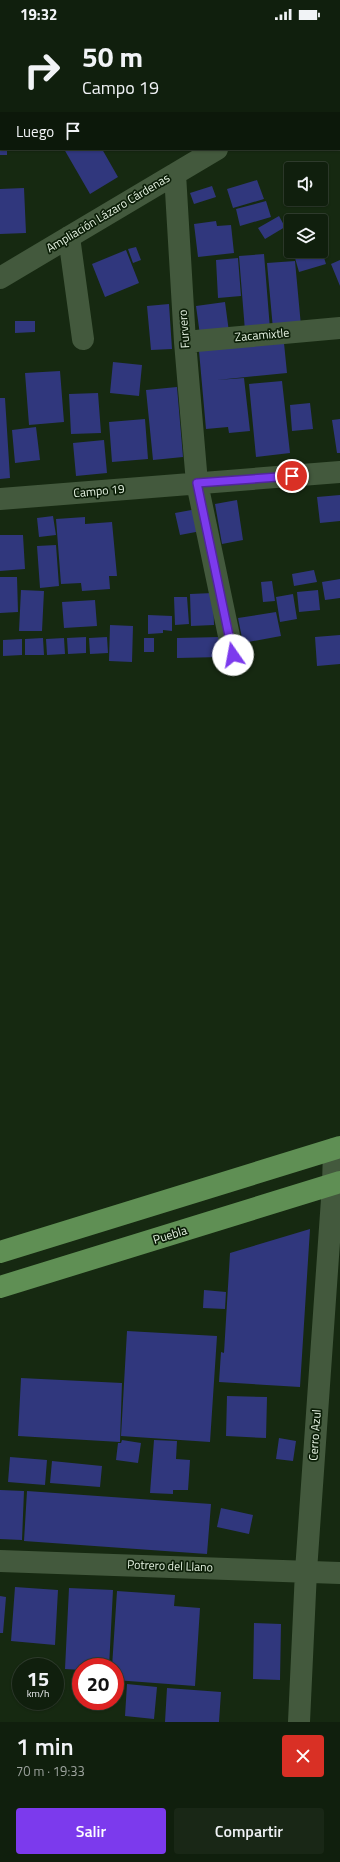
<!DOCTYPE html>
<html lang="es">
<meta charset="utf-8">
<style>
:root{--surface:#101f0d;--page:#192716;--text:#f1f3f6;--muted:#9ca29d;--line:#303d2e;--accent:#7c3aed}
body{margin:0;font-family:"Titillium Web",sans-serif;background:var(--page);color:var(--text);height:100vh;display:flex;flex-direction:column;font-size:15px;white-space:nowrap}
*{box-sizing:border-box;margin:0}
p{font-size:13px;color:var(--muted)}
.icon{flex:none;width:22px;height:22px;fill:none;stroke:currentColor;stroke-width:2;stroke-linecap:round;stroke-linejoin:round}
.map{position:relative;height:1694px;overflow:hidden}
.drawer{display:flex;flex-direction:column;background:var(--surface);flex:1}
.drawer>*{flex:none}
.top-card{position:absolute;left:0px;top:0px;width:340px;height:122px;box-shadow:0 1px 3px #0004,0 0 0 1px var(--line);background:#101f0d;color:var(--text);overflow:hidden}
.buttons{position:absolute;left:284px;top:134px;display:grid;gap:8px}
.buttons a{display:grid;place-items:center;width:44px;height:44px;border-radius:4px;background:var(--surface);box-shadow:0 1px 3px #0004,0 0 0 1px var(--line);font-size:20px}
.speed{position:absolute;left:12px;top:1630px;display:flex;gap:8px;font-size:20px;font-weight:700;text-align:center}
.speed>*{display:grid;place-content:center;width:52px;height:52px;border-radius:50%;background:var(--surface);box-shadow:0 1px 3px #0004,0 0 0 1px var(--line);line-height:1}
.speed small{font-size:10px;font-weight:400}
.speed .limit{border:6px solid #d22;background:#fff;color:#111}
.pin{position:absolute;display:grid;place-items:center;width:34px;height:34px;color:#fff;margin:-17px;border:2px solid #fff;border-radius:50%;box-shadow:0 1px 4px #0007}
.me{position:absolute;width:44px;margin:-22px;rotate:348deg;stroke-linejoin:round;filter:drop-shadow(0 0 3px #0008)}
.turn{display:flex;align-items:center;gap:14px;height:84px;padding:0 16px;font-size:18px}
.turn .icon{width:52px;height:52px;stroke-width:2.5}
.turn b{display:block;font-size:28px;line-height:34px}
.then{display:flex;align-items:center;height:38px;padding:0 16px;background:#0003;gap:8px;font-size:15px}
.round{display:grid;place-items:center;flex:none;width:42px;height:42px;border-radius:4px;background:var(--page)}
.headline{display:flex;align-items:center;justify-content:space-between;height:68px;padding:0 16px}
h1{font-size:24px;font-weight:600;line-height:30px}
.primary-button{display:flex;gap:8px;margin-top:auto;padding:8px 16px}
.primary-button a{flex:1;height:46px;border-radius:4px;background:var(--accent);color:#fff;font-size:16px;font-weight:600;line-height:46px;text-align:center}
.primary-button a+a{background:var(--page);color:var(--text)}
.status{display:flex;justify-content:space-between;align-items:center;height:28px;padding:0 20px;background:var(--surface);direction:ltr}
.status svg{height:11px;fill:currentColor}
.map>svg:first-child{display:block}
</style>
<div class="status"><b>19:32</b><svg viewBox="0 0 49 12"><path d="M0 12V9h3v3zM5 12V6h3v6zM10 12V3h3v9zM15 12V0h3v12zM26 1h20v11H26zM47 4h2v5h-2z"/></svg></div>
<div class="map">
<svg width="340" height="1694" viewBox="0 0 340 1694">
<rect width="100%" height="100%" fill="#162911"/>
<path fill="#30377d" d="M0,121H7V127H0Z
M64,121H102L118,149L90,166Z
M321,151L328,166L321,169Z
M257,152L264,171L233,180L227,161Z
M212,158L216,169L194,176L190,165Z
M24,160L26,205L0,206V161Z
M266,173L271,189L240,198L236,181Z
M279,188L285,199L265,211L258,200Z
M216,193L217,198L231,197L234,225L198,229L194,196Z
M291,199V215L286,200Z
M136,219L141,232L133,235L128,221Z
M126,222L139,255L105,269L92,236Z
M293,223H322L326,236L299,244Z
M264,226L270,301L245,303L239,228Z
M238,230L241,268L218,270L216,232Z
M340,232V258L331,236Z
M295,233L301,298L273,301L267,235Z
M225,274L229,304L200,307L196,278Z
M169,276L172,321L151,322L147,278Z
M15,293H35V304L15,305Z
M284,315L287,345L217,352L244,350L250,403L229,405L228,399L206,401L199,323Z
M113,334L142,337L139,368L110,365Z
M60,343L64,394L29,397L25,345Z
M282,353L290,425L256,429L249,356Z
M177,359L183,429L153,432L146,362Z
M98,365L101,405L71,406L69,366Z
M0,370H5L10,450L0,451Z
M310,375L313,401L292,403L290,377Z
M145,391L148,431L112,434L109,394Z
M340,391V425H337L332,392Z
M36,399L40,432L15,435L12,402Z
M104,412L107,445L76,448L73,415Z
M340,467V493L320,495L317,469Z
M237,472L243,512L222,516L215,476Z
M197,481L201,503L180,507L175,485Z
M53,488L56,507L39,509L37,490Z
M85,489V496L112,494L117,548H109L110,561L82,563L81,555L61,556L56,491Z
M0,507H23L25,541L0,543Z
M56,517L59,558L40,560L37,518Z
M314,542L317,554L294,558L292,546Z
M0,549H17L18,584L0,585Z
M340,551V570L325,572L322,554Z
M272,553L275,573L263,574L261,554Z
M21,562L44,563L42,603H19Z
M318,562L320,582L299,584L297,564Z
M213,565L214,597L191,598L190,566Z
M293,566L297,591L280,594L276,569Z
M174,569H187L189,596L175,597Z
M95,572L97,598L64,600L62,574Z
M276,584L281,608L243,615L238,590Z
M148,587L172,588V603L163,602V605L148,606Z
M110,597L133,598L132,634L109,633Z
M340,607V636L317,638L315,609Z
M86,609V625L68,626L67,610Z
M107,609L108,625L90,626L89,610Z
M221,609L222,629L177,630V610Z
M43,610L44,627H25V611Z
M64,610L65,626L47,627L46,611Z
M144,610H154V624H144Z
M22,611V627L3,628V612Z
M310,1201L300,1359L219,1354L221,1324L224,1325L230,1225Z
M204,1262L226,1264L225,1281L203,1280Z
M127,1303L217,1308L210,1414L121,1408Z
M21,1350L122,1355L120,1414L18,1408Z
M227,1368L267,1369L266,1410L226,1408Z
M279,1410L296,1413L293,1433L276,1431Z
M122,1412L141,1415L138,1435L116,1432L118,1415H121Z
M154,1412L177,1413L176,1431L190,1432L188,1462H173V1466L150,1465Z
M10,1429L47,1432L45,1457L8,1454Z
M52,1433L102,1438L100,1459L50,1455Z
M0,1462L24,1463L22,1512L0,1511Z
M27,1463L211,1476L207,1526L24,1513Z
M221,1480L253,1487L249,1506L217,1499Z
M15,1559L58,1562L55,1617L11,1613Z
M69,1560L113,1562L109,1639H81V1642L65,1641Z
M117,1563L175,1567L174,1578L200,1580L195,1658L115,1652V1639H112Z
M0,1568L6,1569L3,1605H0Z
M254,1595L281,1596L280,1652L253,1651Z
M127,1656L157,1659L154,1691L125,1688Z
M167,1660L221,1664L219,1694H165Z"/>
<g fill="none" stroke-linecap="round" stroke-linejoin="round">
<path stroke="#43593d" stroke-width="22" d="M339,49H340
M175,146L185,314L197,455L233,627
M69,209L83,311
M0,250L217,121
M185,314L340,300
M0,471L340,444
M0,1533L340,1545
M299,1694L306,1543L333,1157L334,1121"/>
<path stroke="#5f8f54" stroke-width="22" d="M0,1224L340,1119
M0,1259L340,1154"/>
</g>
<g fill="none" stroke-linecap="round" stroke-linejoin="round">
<g stroke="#51269a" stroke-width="10">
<path id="route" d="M233,627L197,455L292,448"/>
</g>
<use href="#route" stroke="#7c3aed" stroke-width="7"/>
</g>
<g text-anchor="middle" stroke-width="3.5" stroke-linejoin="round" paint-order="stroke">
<g font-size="12" fill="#e6f3e3" stroke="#0c1f08">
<text transform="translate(108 185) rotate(-31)" y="4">Ampliación Lázaro Cárdenas</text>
<text transform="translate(184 301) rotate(-94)" y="4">Furvero</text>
<text transform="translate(262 307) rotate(-5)" y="4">Zacamixtle</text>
<text transform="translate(99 463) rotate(-5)" y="4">Campo 19</text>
<text transform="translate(170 1207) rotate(-17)" y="4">Puebla</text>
<text transform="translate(315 1407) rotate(-86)" y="4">Cerro Azul</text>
<text transform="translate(170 1538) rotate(2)" y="4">Potrero del Llano</text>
</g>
</g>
</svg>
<div class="buttons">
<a><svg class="icon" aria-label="sound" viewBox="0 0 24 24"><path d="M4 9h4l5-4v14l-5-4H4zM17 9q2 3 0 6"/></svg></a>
<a><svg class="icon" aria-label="layers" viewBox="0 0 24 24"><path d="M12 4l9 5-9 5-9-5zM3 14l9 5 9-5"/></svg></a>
</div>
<div class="speed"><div>15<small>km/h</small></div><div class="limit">20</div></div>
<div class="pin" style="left:292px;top:448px;background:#d93025"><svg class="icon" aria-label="arrive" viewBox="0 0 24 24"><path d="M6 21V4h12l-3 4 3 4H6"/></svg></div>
<svg class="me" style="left:233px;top:627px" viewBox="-20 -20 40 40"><circle r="19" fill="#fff"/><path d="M0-13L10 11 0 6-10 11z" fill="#7c3aed"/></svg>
<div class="top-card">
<div class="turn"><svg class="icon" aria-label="right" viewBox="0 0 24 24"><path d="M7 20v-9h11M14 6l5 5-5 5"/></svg><div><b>50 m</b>Campo 19</div></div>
<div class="then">Luego<svg class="icon" aria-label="arrive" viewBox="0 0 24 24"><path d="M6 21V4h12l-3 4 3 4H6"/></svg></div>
</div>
</div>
<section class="drawer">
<div class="headline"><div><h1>1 min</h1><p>70 m · 19:33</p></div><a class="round" style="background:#d93025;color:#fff"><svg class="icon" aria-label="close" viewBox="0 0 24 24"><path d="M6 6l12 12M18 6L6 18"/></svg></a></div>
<div class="primary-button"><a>Salir</a><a>Compartir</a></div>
</section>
